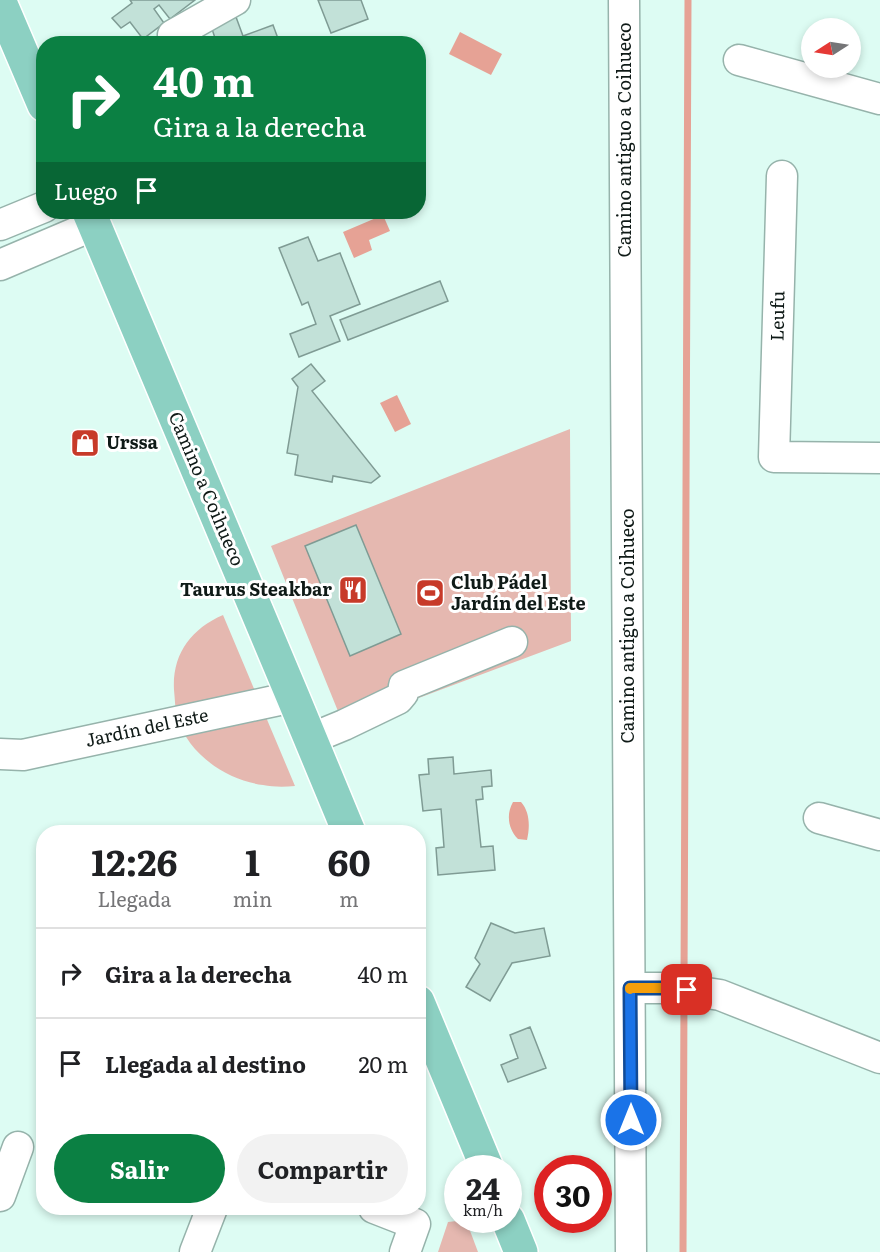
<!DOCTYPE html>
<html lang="es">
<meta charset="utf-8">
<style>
:root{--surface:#fff;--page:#f2f2f2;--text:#202124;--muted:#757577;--line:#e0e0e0;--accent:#0b8043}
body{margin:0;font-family:Literata,serif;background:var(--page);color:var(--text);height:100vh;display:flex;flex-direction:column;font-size:22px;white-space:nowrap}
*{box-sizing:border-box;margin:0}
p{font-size:20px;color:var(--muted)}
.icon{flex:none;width:33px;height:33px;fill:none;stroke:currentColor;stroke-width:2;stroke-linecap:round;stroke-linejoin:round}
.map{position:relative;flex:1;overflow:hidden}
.sheet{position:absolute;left:36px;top:825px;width:390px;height:390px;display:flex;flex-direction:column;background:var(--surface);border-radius:24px;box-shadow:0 3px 9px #0003}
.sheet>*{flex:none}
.top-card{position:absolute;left:36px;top:36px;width:390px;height:183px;border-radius:24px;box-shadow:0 3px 9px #0003;background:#0b8043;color:#fff;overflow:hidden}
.needle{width:39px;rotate:258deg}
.buttons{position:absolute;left:801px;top:18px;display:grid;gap:12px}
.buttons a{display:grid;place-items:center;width:60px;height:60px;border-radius:50%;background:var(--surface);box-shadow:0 3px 9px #0003;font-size:30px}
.speed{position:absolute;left:444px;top:1155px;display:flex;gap:12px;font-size:30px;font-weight:700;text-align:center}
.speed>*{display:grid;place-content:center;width:78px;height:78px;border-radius:50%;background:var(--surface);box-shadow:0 3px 9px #0003;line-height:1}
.speed small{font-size:15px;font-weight:400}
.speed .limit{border:9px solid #d22;background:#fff;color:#111}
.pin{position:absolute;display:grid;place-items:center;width:51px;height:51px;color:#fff;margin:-26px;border-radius:12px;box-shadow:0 3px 9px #0006}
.me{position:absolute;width:66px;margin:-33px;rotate:0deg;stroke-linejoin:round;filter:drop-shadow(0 0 4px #0008)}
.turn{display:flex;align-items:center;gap:21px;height:126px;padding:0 18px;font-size:27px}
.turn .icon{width:78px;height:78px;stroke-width:2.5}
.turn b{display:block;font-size:42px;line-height:51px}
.then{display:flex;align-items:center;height:57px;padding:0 18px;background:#0003;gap:12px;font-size:22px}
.eta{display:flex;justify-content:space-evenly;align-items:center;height:102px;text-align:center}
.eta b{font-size:36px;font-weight:700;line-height:42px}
.primary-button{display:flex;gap:12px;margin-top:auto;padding:12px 18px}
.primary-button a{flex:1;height:69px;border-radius:36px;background:var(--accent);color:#fff;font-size:24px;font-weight:700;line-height:69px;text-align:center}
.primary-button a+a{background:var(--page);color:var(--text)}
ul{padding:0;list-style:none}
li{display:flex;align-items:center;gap:18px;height:90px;padding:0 18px;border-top:2px solid var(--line)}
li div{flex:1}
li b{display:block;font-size:22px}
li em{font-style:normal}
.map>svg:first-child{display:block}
</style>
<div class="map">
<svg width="880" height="1252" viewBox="0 0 880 1252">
<rect width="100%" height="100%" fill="#ddfcf3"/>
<path fill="#e5b8b0" d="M570,429L571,641L344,726L271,546Z
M223,615L295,786C284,787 273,787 263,785C226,780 188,754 177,717C175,709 175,699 174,690C172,654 191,629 223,615Z
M466,1220L478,1252H438L448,1222Z"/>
<path fill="#e6a295" d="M460,32L502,54L491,75L449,54Z
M383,215L390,231L369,240L372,250L354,258L343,232Z
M397,395L411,424L395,432L380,403Z
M513,802H521C530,812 530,827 527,840L518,839C508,829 506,814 513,802Z"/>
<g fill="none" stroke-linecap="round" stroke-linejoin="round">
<path stroke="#e6a295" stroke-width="7" d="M684,981L688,0
M683,1252L684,996"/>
</g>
<path fill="#c2e1d8" stroke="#7f9b94" stroke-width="1.5" d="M130,0H195L170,19L159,5L154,9L164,23L143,39L130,22L121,28L112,18L132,3Z
M318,0H361L368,19L331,33Z
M236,17L243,36L273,25L280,44H217L211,26Z
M308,237L318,261L340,253L360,304L330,316L340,341L299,357L290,334L316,324L308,302L302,305L279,248Z
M440,281L448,301L348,340L340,320Z
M311,364L325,381L312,391L380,476L371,483L333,476L332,482L295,475L298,455L287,453L298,387L292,379Z
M356,525L401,634L350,656L305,546Z
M453,757L454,774L491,770L492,786L482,787L483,799L476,800L481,847L493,846L495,870L438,875L436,848L444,847L441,809L423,811L419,775L429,774L428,759Z
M491,923L515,933L544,928L550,956L512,963L490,1001L466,987L480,964L475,958Z
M530,1027L546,1068L508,1082L501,1065L518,1058L510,1035Z"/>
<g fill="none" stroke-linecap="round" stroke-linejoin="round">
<g stroke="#96b3ab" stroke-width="33">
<path id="minor" d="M624,0L631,1252
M173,35L235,0
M739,60L880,99
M782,176L774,457L880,458
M0,225L44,207
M0,265L94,225
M310,739L344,725L398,699L403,693L404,686L512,642
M0,754L23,755L293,697
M819,818L880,835
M630,988H674L720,995L880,1058
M0,1196L18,1147
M374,1208L415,1224L405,1252
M195,1252L212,1208"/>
</g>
<g stroke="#fff" stroke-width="36">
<path id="major" d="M0,2L44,105
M89,212L293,697L349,832
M418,1002L487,1168
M508,1220L521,1252"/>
</g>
<use href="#minor" stroke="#fff" stroke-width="30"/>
<use href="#major" stroke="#8cd0c2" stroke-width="33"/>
</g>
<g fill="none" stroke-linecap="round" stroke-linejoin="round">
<g stroke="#114b97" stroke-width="15">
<path id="route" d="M631,1120L630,988H674L687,990"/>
</g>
<use href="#route" stroke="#1a73e8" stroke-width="10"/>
<path stroke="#f59e0b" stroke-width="10" d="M630,989V988H667"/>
</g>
<defs>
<g id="shop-square" transform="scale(1.5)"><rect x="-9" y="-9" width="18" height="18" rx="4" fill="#c73a29" stroke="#fff"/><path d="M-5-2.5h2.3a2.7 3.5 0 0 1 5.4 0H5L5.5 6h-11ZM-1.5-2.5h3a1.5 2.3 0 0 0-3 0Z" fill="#fff"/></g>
<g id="restaurant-square" transform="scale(1.5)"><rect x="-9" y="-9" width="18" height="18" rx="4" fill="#c73a29" stroke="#fff"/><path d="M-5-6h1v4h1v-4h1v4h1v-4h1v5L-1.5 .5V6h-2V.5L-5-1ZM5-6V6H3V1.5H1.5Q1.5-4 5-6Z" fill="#fff"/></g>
<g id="stadium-square" transform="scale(1.5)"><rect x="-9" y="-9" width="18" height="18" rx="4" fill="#c73a29" stroke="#fff"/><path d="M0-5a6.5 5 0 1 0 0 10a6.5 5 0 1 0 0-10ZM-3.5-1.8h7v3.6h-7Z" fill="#fff"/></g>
</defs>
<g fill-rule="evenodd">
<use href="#shop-square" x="85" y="443"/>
<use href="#restaurant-square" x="353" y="590"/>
<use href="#stadium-square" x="430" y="593"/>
</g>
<g text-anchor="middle" stroke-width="6" stroke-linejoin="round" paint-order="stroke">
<g font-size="18" fill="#0f1a17" stroke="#fff">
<text transform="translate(625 140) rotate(-90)" y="6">Camino antiguo a Coihueco</text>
<text transform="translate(778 316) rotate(-89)" y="6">Leufu</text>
<text transform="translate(206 489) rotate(67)" y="6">Camino a Coihueco</text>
<text transform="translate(628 626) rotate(-90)" y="6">Camino antiguo a Coihueco</text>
<text transform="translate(147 728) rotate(-12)" y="6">Jardín del Este</text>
</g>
<g font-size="18" font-weight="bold" fill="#0f1a17" stroke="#fff" text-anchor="start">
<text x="106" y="449">Urssa</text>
<text x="451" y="589">Club Pádel<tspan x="451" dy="21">Jardín del Este</tspan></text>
<text x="332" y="596" text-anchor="end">Taurus Steakbar</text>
</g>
</g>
</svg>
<div class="buttons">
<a><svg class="needle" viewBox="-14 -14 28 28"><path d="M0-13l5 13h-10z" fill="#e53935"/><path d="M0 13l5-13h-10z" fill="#757577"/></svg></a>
</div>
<div class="speed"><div>24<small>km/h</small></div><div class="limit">30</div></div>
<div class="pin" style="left:687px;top:990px;background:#d93025"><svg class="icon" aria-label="arrive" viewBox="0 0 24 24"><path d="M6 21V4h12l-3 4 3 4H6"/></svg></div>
<svg class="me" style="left:631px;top:1120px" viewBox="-20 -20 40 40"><circle r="17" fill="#1a73e8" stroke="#fff" stroke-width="3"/><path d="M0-11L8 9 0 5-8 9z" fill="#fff"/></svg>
<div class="top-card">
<div class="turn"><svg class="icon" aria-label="right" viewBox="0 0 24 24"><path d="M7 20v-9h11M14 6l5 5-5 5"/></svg><div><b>40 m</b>Gira a la derecha</div></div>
<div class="then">Luego<svg class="icon" aria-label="arrive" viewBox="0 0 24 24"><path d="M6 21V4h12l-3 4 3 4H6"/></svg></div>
</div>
<section class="sheet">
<div class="eta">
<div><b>12:26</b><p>Llegada</p></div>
<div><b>1</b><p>min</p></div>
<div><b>60</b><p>m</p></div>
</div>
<ul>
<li><svg class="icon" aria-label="right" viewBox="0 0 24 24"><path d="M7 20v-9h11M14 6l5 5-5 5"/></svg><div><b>Gira a la derecha</b></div><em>40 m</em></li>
<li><svg class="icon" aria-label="arrive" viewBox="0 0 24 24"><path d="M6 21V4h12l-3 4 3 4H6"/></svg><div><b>Llegada al destino</b></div><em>20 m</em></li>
</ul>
<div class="primary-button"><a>Salir</a><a>Compartir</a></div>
</section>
</div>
